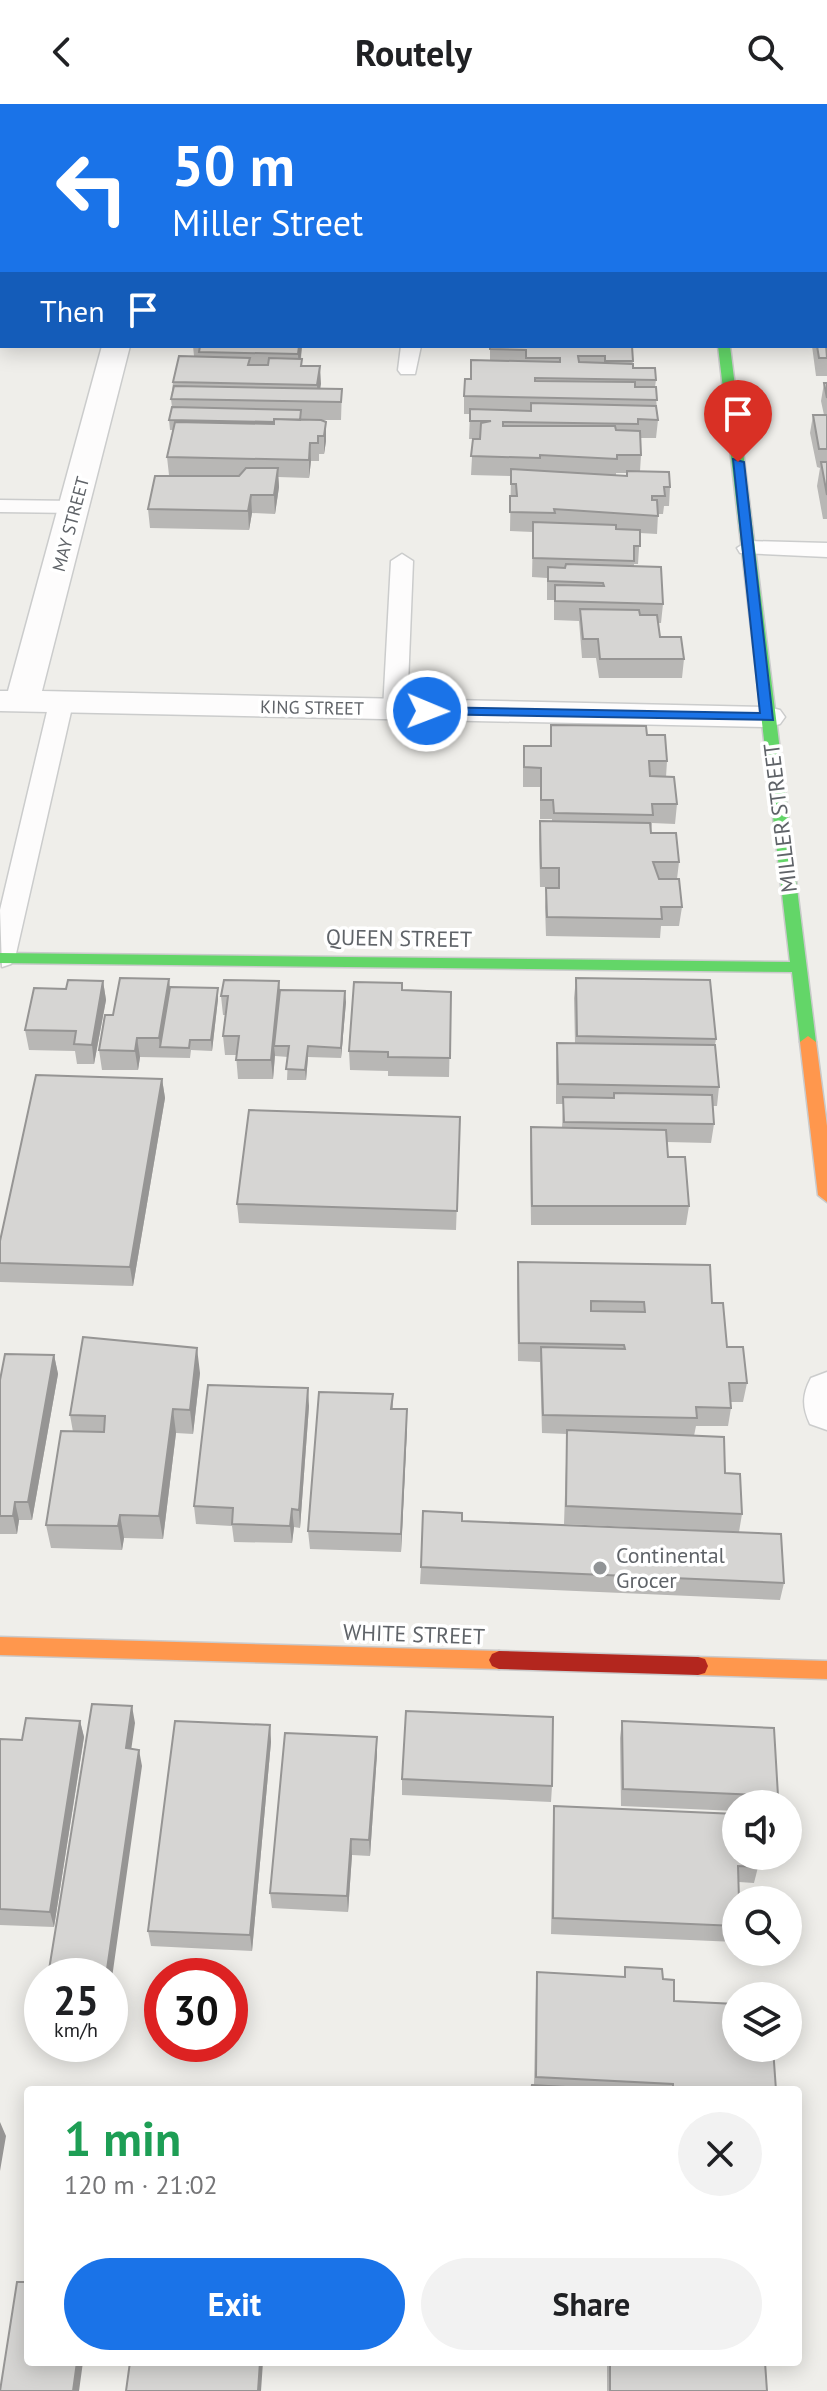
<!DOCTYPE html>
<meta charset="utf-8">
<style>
:root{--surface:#fff;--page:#f2f2f2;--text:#202124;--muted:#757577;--accent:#1a73e8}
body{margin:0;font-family:"PT Sans",sans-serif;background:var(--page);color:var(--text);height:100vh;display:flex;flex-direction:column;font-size:30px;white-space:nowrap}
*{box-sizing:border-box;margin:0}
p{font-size:26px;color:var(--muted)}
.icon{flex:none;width:44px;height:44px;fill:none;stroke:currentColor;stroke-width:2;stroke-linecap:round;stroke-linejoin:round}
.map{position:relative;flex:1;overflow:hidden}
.side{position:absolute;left:24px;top:1982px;width:778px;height:280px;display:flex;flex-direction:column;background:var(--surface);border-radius:8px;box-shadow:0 4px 20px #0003}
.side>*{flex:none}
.guide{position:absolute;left:0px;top:0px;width:828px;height:244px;box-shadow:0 4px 20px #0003;background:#1a73e8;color:#fff;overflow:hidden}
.controls{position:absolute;left:722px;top:1686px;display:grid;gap:16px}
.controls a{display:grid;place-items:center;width:80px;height:80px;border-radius:50%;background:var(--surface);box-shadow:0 4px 20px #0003;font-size:40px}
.speed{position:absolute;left:24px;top:1854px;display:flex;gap:16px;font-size:40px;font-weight:700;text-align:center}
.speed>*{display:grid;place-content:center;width:104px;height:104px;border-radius:50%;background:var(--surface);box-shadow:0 4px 20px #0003;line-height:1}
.speed small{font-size:20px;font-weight:400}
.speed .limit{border:12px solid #d22;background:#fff;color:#111}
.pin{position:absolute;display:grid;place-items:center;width:68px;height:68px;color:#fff;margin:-82px -34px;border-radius:50% 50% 50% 0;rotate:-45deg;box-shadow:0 0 8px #0007}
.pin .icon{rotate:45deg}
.me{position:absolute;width:88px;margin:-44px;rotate:91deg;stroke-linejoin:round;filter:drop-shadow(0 0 6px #0008)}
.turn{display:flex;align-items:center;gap:28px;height:168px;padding:0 40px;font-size:36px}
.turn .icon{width:104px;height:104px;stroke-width:2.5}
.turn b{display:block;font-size:56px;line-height:68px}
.then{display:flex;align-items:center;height:76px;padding:0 40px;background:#0003;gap:16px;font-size:30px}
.round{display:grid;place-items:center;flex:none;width:84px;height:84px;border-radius:42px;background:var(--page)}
.headline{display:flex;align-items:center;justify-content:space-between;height:136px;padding:0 40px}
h1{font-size:48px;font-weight:700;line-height:60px;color:#1e9e55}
.primary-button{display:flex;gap:16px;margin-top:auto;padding:16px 40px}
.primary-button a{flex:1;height:92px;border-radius:48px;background:var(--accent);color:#fff;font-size:32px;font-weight:700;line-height:92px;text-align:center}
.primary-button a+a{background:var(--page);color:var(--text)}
header{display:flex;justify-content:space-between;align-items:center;height:104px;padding:0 40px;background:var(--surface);font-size:36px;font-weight:700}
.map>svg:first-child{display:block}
</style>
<header><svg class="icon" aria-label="back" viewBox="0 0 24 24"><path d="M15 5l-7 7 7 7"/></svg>Routely<svg class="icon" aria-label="search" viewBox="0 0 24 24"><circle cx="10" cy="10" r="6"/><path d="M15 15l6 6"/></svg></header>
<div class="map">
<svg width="827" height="2287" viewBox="0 0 827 2287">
<rect width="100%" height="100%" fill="#efeeea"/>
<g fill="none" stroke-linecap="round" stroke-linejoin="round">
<g stroke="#cbcccc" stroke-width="3">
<path id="lane" d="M422,0H438V2H422Z
M401,242H421L415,270H401L398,266Z
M0,396L76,397L87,403L76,409L0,408Z
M748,437L827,439V453L740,449L737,444Z
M402,450L413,457L407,606L395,613L383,606L391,457Z
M61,592L73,599L15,854L11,860L2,863L0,806L49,599Z"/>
</g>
<g stroke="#cbcccc" stroke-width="3">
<path id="street" d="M682,0H706V2H682Z
M102,242H130L42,587L768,603L780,606L785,613L780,620L768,623L0,607V587H8Z
M827,1268V1326L810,1320C802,1303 802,1291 811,1274Z"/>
</g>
<g stroke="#cacacb" stroke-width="3">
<path id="fast" d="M718,242H730L816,938L814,942L808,944L800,938L792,868L0,859V849L790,858Z"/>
</g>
<g stroke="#cacacb" stroke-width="3">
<path id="slow" d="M808,932L816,938L827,1022V1098L818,1091L800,938Z
M0,1533L499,1547L506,1550L509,1556L506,1562L499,1565L0,1551Z
M698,1553L827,1557V1575L698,1571L691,1569L688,1562L691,1555Z"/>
</g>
<g stroke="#cacacb" stroke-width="3">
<path id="jam" d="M499,1547L698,1553L705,1555L708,1562L705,1569L698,1571L499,1565L492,1562L489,1556L492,1550Z"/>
</g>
<use href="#lane" fill="#fdfcfc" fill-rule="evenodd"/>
<use href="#street" fill="#fdfcfc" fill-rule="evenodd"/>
<use href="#fast" fill="#63d668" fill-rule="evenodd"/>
<use href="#slow" fill="#ff974d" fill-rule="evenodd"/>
<use href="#jam" fill="#b3261e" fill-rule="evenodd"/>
</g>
<path fill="#b8b7b5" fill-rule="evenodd" d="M766,0H827V272H816L812,242H826V2H766Z
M193,242H302L301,255L302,262H320V285H342L341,316H302L326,318V337L324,350H319V357H311L309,374L278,373L279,383L275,410L252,409L249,426L150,424L148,405L169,371L167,353L173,326H170L169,316L172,303L171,295L173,278L200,253L194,252Z
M490,242H639V243H632L633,264L656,276L655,283L658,316L656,334H640L641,351L640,367L670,383L669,402H664L663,410H658L657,430L640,429L638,460H634V462L663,500L661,519H658L660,533L684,555L682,574H599L596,554H582L579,517L554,516V496H547V474L532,473L533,428L510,427L511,372L471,371L473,335H469L470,310H464V292L471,275L490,257ZM616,369H627L626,372L616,371Z
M824,279H827V415H823L817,382L820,364L817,363L810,329L813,311H824L821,297Z
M551,621L647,631L667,657L666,673L677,700L675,720L652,719L651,729L679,758L677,775L682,803L679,822H661L660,834L546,832L545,803L546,784L558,783H540L539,736L540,717H552V715H540V683H523V661L524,642H550Z
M576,874L716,935L715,941L719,983L717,1002H712L714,1020L711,1039L667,1038L668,1053L689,1102L686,1121H531L530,1042L531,1023L562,1024L563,1000H556V958L557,939H575L574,894Z
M103,877L106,896L94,960H77L75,947L29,946L25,926L66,885Z
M279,877L280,886L346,898L341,954L308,953L306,976H287L288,953L275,952V951L273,975H238L236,951H225L223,932L226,911H223L221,892Z
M170,883L218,895L212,947L191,946L190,954L140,953L138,966H102L99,946L113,911Z
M402,886L451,888L449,973L388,972V967L350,966L349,947Z
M162,975L165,994L133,1182L0,1178V1137Z
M460,1013L456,1126L239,1119L237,1100Z
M518,1158L712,1199L727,1243L747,1279L743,1298H731V1304L728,1322H696L694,1332L725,1369L742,1410L739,1428L564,1420L567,1330L542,1329L540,1258L518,1257L517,1177Z
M54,1251L58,1270L32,1416H19L17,1430H0V1276Z
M200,1269L193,1330L176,1329L163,1435L124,1434L122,1446L51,1444L46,1421L73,1328L70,1311Z
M393,1290V1305L407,1323L401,1448L310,1445L308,1427Z
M309,1302L300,1424L294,1423L292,1439L234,1438L232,1422L196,1420L194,1402Z
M421,1463L784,1479L780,1496L420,1480Z
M80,1617L84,1633L54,1823L0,1821V1635L22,1636Z
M622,1617L778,1692L776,1700H736V1707L621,1702L620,1634Z
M270,1621L271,1638L252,1847L151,1842L148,1827Z
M377,1650L370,1752L352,1751L348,1808L272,1804L270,1789Z
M402,1675L552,1682L551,1698L402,1691Z
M554,1702L758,1763L754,1779L739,1778L736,1796V1838L551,1830L553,1718Z
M625,1863L663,1875L674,1897L776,1986H786H531L534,1982L536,1883L537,1868L624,1873Z
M607,2258H765L767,2287H607Z"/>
<path fill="#969594" d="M299,242H302L299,268L298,250Z
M320,262L321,280L318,299L317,281Z
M326,318V337L324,350V332Z
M310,339L311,357L309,374V356Z
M278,364L279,383L275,410L274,391Z
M251,391L252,409L249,426L248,407Z
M169,875L171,894L160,943L159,934Z
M103,877L106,896L94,960L92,941Z
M279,877L280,896L274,942L275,951L273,975L271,956Z
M218,884V895L212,947L211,936Z
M345,887L346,898L341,954V944Z
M137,934L140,953L138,966L135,947Z
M308,942V953L306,976L305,966Z
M162,975L165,994L133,1182L130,1163Z
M197,1244L200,1269L193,1330L190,1306Z
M54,1251L58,1270L32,1416L28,1398Z
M308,1284L309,1302L300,1424L299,1406Z
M173,1305L176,1329L163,1435L159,1412Z
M407,1305V1323L401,1448V1430Z
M15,1398L19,1416L17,1430L13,1412Z
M292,1405L294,1423L292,1439L290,1422Z
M120,1411L124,1434L122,1446L118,1422Z
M132,1602L135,1619L129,1661L126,1644Z
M80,1617L84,1633L54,1823L50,1808Z
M270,1621L271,1638L252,1847L250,1831Z
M377,1633V1650L370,1752L369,1736Z
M139,1646L142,1662L110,1888V1872H106Z
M351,1735L352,1751L348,1808L347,1792Z
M0,2018L6,2032L0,2067Z
M77,2258H83L79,2287H73Z
M260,2258H263L261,2287H258Z"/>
<path fill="#d6d5d3" stroke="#969594" stroke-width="2" fill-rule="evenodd" d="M236,0H294V2H235Z
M533,0H628V2H533Z
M770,0H827V7L826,2H771Z
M826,32H827V53H826Z
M826,82H827V110H826Z
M826,113H827V142H826Z
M826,147H827V178H826Z
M826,212H827V237H826Z
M826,241L827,254H819L817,242Z
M200,242H299L298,250L199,248Z
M490,242H632L633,257H605V252H578L579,258L633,260V264H655L656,276L535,274V277L635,278V283H656L657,296L464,292L465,275H471V256L560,258V254H526V246L490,245Z
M179,252L250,254L248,261H268L269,254L302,255L301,262H320L317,281L173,278Z
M824,279H827V294Z
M174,282L342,285L341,298L171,295Z
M531,299L656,302L658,316L638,315V320L503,318V322H615L616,326L640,327L641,351H617V355L540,351V354L471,352L473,335H480L481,319L491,317H470V305L531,307Z
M172,303L301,306L300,316L274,315V318L169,316Z
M813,311H827V345H819Z
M274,315L321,316L326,318L324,332H318V339H310L309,356L167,353L175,318L274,320Z
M821,358H827V391Z
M246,364H278L274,391H251L248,407L148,405L155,372H239Z
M511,365L627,372V367L669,368L670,383H664L665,392H652V396H657L658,412L554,405L555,409L510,408V392H517L516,380H511Z
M533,418L616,421V425L640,426V442H634V457L533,454Z
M566,460L661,463L663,500L555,497V481L604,482L603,479L548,477V463L565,464Z
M580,505L639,506L640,511H657L660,533H681L684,555H600L598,535H583Z
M551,621L646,622L647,631H665L667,657H649L650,672L674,673L677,700H652L653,711L554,709L553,696H541V664L524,663V642H551Z
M540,717L650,719L651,729H676L679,758H653L659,775H679L682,803H661L662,815L547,813L546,784H559V764H541Z
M120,874L169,875L159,934H137L135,947L99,946L105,911H113Z
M576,874L710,876L716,935L577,932Z
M68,876L103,877L92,941L74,940L76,927L25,926L34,884L66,885Z
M224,876L279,877L271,956H236L239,932H223L228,892H221Z
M354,878L402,879V886L451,888L450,954L388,953V948L349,947Z
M170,883L218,884L211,936H190L189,944L160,943Z
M280,886L345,887L341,944L308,942L305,966L286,965L289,942H274Z
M557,939L715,941L719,983L558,980Z
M36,971L162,975L130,1163L0,1159V1137Z
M614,989L712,991L714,1020L564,1018L563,993L614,994Z
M249,1006L460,1013L457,1107L237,1100Z
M531,1023L666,1026L668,1053H685L689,1102H532Z
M518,1158L710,1161L712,1199H723L727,1243H743L747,1279H729L731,1304L696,1303L697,1314L543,1311L541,1243L625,1245L624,1241L519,1239ZM591,1197L644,1198L645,1208L591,1207Z
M83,1233L197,1244L190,1306L173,1305L159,1412L120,1411L118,1422L46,1421L61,1327L104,1328L105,1312L70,1311Z
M5,1250L54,1251L28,1398H15L13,1412H0V1276Z
M208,1281L308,1284L299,1406L292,1405L290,1422L232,1420L233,1404L194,1402Z
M319,1288L393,1290L391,1305H407L401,1430L308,1427Z
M567,1326L724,1333L725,1369L740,1370L742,1410L566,1402Z
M423,1407L462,1409V1417L781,1430L784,1479L421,1463Z
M92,1600L132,1602L126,1644L139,1646L106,1872H48Z
M406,1607L553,1613L552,1682L402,1675Z
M26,1614L80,1617L50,1808L0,1805V1635L22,1636Z
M175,1617L270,1621L250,1831L148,1827Z
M622,1617L774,1624L778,1692L623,1685Z
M285,1629L377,1633L369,1736L351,1735L347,1792L270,1789Z
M554,1702L736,1710V1752H757L758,1763L738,1762L739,1796H736V1822L553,1814Z
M625,1863L662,1865L663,1875L674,1876V1897L736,1900V1944H773L776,1986H786H673V1980L536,1973L537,1868L625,1873Z
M532,1981L615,1986H531Z
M78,1984L122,1986H77Z
M17,2178H28V2258H77L73,2287H0Z
M130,2258H260L258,2287H126Z
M610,2258H765L767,2287H610Z"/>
<path fill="#1a73e8" stroke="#114b97" stroke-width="2" d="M733,355L744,358L773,616L422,610L420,607L427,603L760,609Z"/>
<circle fill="#919496" stroke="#fff" stroke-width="3" cx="600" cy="1464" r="8"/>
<g text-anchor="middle" stroke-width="7" stroke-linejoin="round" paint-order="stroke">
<g font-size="18" fill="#5f6368" stroke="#fff">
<text transform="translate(71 420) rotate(-75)" y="6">MAY STREET</text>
<text transform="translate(312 604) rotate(1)" y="6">KING STREET</text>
</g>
<g font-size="22" fill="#5f6368" stroke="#fff">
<text transform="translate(780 714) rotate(-97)" y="8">MILLER STREET</text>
<text transform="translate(399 834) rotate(1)" y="8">QUEEN STREET</text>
<text transform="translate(414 1530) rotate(2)" y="8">WHITE STREET</text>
</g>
<g font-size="22" fill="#5f6368" stroke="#fff" text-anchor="start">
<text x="616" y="1459">Continental<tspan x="616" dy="25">Grocer</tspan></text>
</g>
</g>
</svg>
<div class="controls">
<a><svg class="icon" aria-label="sound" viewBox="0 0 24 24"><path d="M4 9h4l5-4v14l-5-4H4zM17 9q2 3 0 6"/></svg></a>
<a><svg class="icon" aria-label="search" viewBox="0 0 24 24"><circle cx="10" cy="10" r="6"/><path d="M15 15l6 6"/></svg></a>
<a><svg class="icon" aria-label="layers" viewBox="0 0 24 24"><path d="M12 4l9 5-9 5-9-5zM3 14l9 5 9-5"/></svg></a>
</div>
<div class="speed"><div>25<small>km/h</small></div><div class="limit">30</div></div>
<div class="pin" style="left:738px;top:358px;background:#d93025"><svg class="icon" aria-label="arrive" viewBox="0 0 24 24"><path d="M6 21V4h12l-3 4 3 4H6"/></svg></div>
<svg class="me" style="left:427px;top:607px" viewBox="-20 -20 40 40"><circle r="17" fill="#1a73e8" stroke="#fff" stroke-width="3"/><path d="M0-11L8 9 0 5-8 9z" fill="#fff"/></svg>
<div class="guide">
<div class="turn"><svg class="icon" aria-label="left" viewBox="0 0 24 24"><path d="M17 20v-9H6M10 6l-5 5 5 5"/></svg><div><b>50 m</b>Miller Street</div></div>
<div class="then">Then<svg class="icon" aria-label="arrive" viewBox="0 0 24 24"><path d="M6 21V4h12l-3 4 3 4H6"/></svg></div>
</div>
<section class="side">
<div class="headline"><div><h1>1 min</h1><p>120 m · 21:02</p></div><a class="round"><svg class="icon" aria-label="close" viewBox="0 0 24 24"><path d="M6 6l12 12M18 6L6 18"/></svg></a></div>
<div class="primary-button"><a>Exit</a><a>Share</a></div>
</section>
</div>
